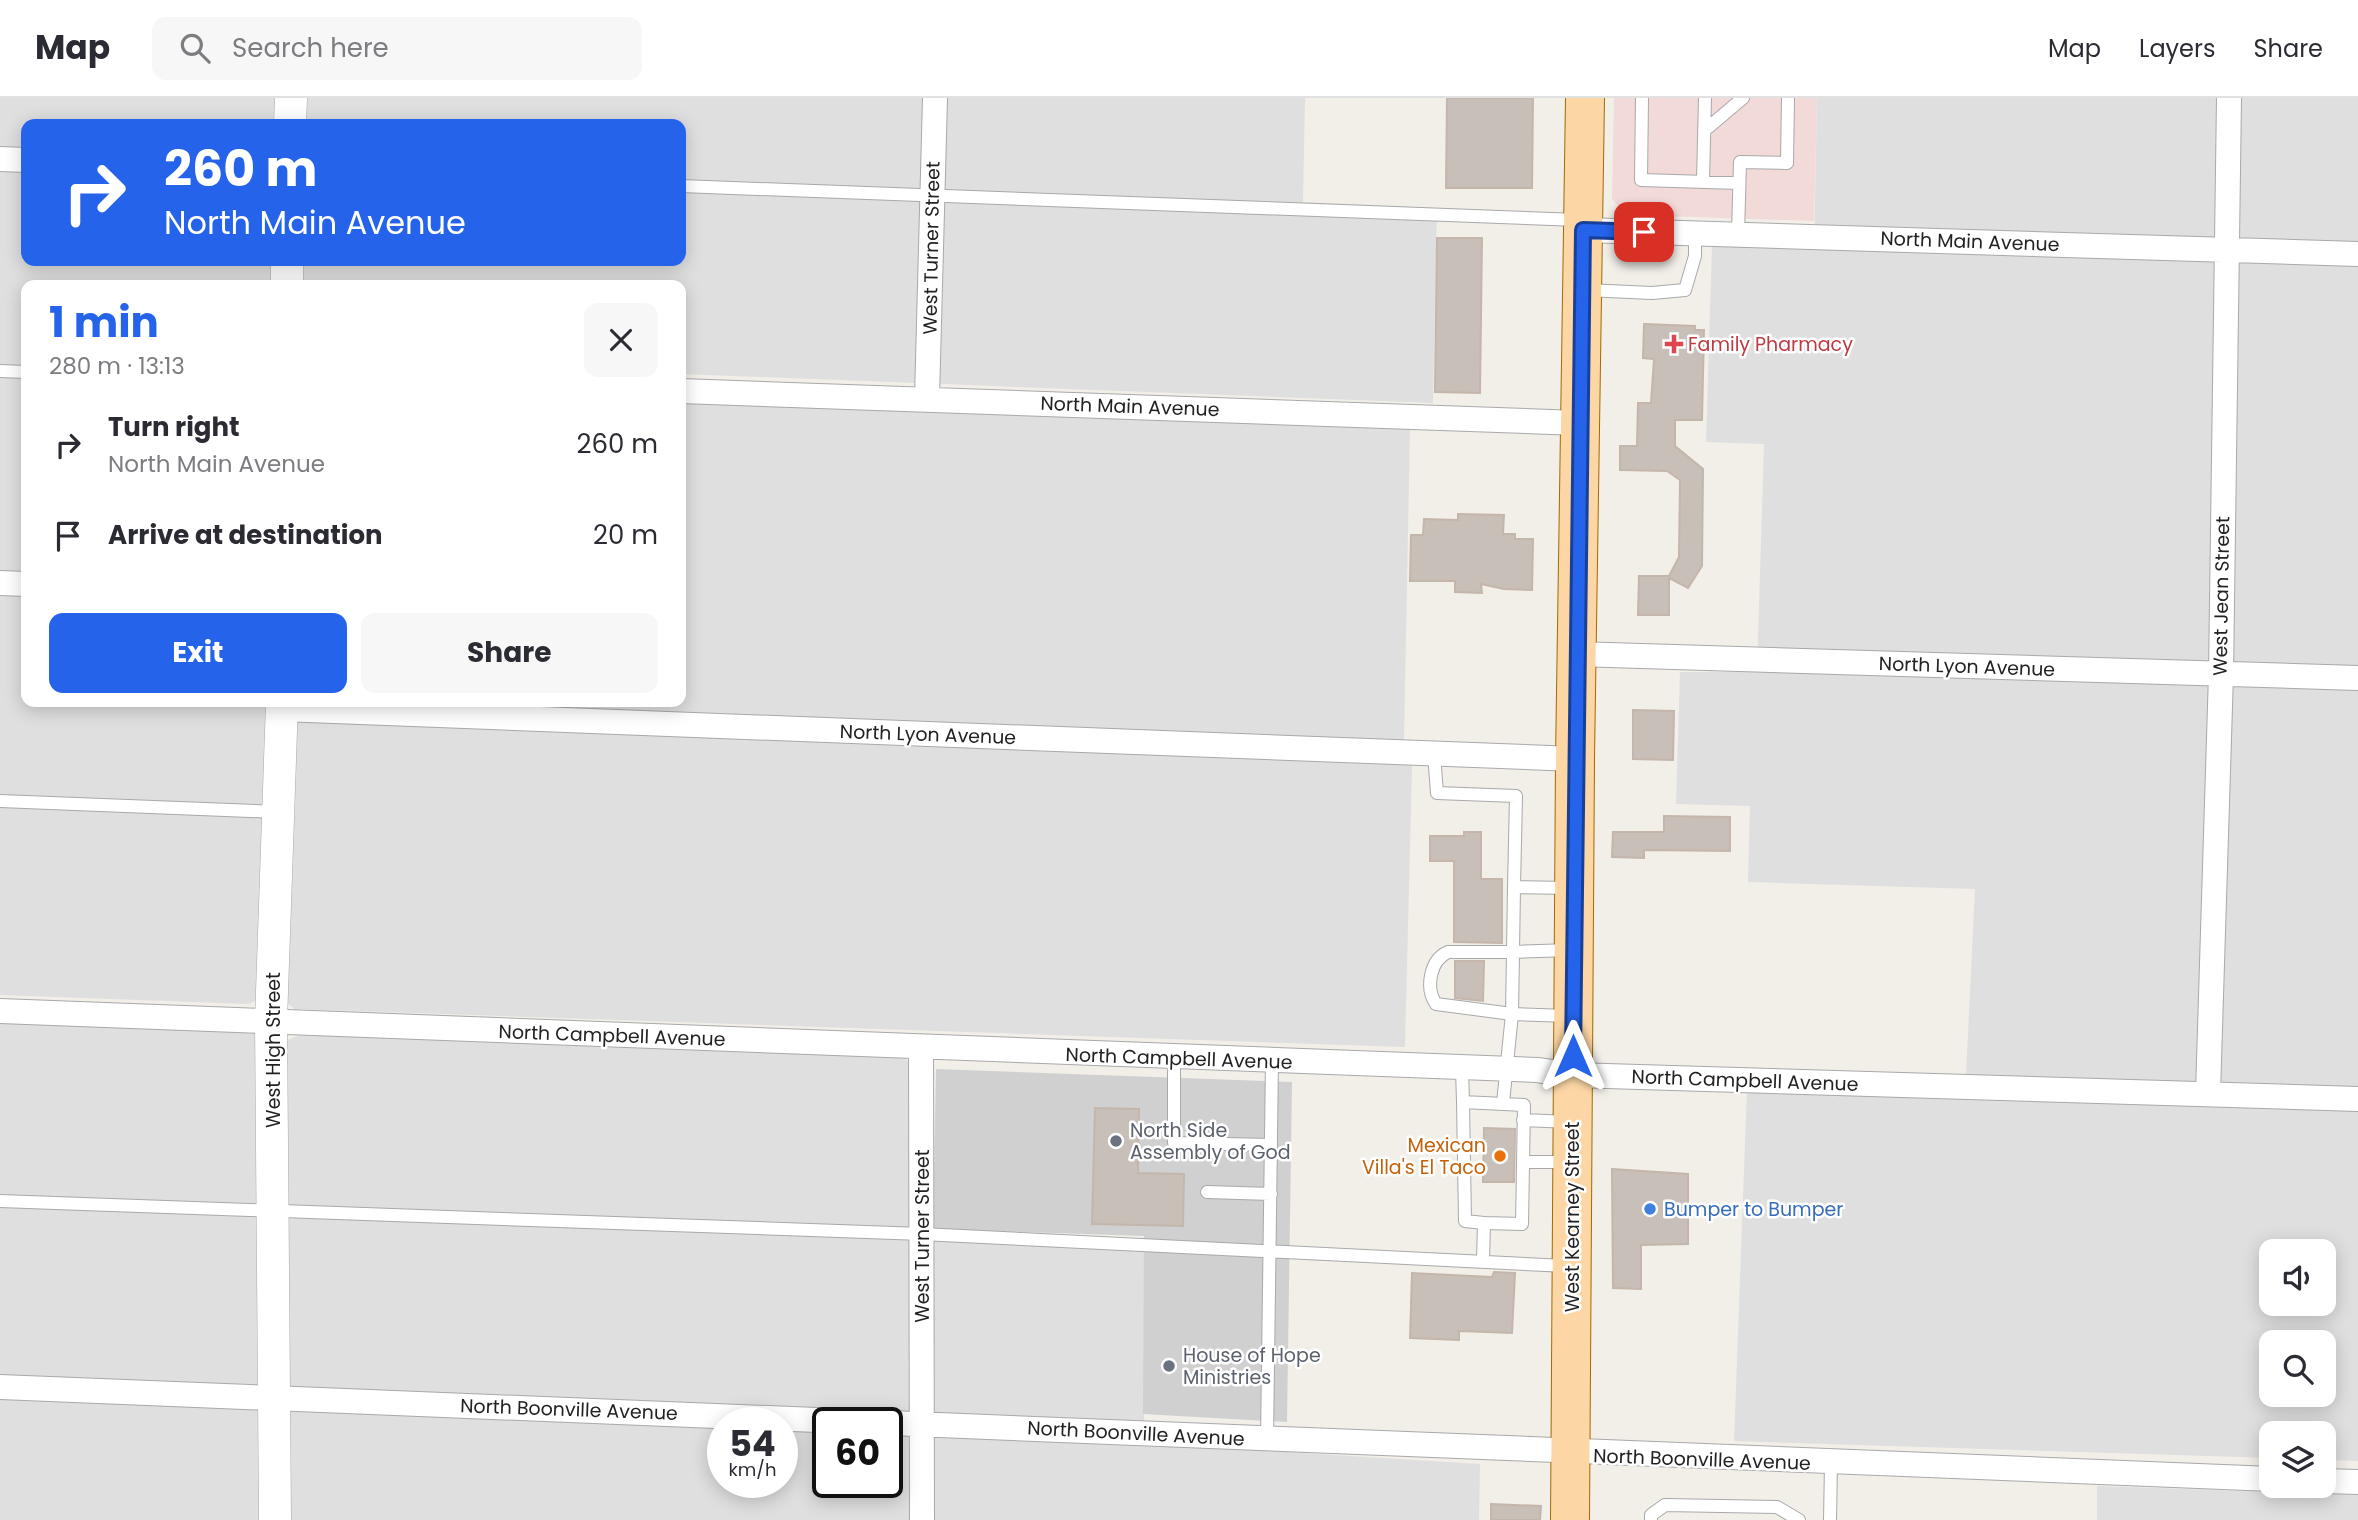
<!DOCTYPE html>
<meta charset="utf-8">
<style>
:root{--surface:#fff;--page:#f7f7f7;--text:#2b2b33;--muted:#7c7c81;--line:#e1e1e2;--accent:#2563eb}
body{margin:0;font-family:Poppins,sans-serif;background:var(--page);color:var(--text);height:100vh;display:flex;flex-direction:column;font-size:26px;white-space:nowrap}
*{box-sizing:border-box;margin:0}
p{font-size:23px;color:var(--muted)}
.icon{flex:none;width:38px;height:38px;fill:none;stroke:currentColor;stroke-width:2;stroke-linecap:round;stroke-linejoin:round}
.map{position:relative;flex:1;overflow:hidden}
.details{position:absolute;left:21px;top:182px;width:665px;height:427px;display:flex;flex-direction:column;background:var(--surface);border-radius:14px;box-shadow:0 4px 18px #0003}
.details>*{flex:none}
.banner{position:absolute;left:21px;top:21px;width:665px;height:147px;border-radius:14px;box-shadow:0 4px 18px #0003;background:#2563eb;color:#fff;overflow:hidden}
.fabs{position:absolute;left:2259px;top:1141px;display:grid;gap:14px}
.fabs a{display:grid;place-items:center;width:77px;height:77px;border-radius:14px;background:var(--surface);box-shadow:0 4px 18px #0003;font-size:35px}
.speed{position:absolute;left:707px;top:1309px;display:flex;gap:14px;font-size:35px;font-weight:700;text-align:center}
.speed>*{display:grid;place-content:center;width:91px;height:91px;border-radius:50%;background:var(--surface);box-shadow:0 4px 18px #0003;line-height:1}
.speed small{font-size:18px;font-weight:400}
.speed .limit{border:4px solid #111;border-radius:10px;background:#fff;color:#111}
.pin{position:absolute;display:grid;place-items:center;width:60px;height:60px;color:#fff;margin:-30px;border-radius:14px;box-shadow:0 4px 10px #0006}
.me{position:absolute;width:77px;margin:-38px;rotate:0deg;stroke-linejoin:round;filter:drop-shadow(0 0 5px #0008)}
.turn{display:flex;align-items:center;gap:24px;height:147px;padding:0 28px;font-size:32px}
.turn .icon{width:91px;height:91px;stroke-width:2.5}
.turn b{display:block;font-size:49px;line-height:60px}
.round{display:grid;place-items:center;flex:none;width:74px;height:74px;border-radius:14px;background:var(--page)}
.summary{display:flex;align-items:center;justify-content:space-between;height:119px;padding:0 28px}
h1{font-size:42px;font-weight:700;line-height:52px;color:var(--accent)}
.primary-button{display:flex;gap:14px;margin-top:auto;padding:14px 28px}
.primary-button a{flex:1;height:80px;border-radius:14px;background:var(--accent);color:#fff;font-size:28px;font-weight:700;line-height:80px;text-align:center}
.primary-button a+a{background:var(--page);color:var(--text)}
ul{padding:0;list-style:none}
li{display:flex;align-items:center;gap:21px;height:91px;padding:0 28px}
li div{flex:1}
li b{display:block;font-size:26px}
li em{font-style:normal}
header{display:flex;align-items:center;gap:42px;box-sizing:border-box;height:98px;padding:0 35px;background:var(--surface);border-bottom:2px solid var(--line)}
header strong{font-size:33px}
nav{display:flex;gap:38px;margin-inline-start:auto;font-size:24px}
.search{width:490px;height:63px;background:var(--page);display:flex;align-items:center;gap:18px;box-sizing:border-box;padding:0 24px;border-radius:14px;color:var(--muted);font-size:26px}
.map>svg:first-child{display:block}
</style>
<header>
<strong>Map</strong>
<div class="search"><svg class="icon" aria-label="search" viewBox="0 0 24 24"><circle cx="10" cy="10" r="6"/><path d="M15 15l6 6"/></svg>Search here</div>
<nav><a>Map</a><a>Layers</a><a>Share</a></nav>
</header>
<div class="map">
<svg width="2358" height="1422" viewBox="0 0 2358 1422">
<rect width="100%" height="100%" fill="#f2efe9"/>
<path fill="#e0dfdf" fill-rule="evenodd" d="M0,0H276V26H26V163H276V187H26V269L0,268Z
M303,0H1305L1303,104L1437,110L1433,305L681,276V187H299L300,163H681V26H302Z
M1817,0H2358V991L1966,977L1975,791L1748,784L1750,708L1676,706L1680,574H1757L1764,346L1706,344L1712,148L1814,151Z
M0,277L26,278V604H267L258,902L248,906L0,897Z
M681,303L1410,331L1404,643L1412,668L1405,949L295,911L288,906L284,895L291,604H681Z
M0,924L248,933L257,936L262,960L259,1422H0Z
M301,937L901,959L910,964L913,1141L1144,1153V1345L1480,1366L1479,1422H283V949L289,941ZM723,1325H782V1384H723ZM828,1325H887V1384H828Z
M1747,991L2358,1012V1363L2324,1362V1335H2272L2271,1360L1734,1343ZM2272,1153H2324V1206H2272ZM2272,1244H2324V1297H2272Z
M2097,1388L2358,1397V1422H2097Z"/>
<path fill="#f2dad9" d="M1614,0H1817L1814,123L1632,117L1623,114L1612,101Z"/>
<path fill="#d0d0d0" d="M936,971L1292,984L1287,1324L1143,1316L1144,1138L933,1131Z"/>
<path fill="#c7bfb8" stroke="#c4b6ab" stroke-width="2" d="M1447,0H1533L1532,90H1446Z
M1437,140H1482L1480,295L1435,294Z
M1644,226L1695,228V232H1704L1702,322H1675V348L1703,371L1702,468L1688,490L1669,480V517H1638L1639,478H1669L1679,459L1680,382L1667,373L1620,372V348H1637L1638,305H1651L1654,261L1643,260Z
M1458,416L1504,417L1503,436H1515V441H1533L1532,492L1504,491L1481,486L1482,495L1455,494V483H1410L1411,437H1423L1424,421L1458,422Z
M1633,612L1674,613L1673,662L1633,661Z
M1664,718L1730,719V753L1644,752V760L1612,759L1613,734H1664Z
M1464,734H1481V781H1502V845L1454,844V763H1430V738H1464Z
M1455,863H1484L1483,903L1455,900Z
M1095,1010L1139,1011L1138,1075L1184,1076L1183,1128L1092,1126Z
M1484,1030L1515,1031L1514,1084H1483Z
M1612,1071L1688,1076V1146L1641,1147V1191L1613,1190Z
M1494,1174L1515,1175L1512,1235L1459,1233V1242L1410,1240L1412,1175L1492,1179Z
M1491,1406L1541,1408L1540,1422H1491Z"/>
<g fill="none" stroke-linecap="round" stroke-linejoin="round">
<g stroke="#a9a9a9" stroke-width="14">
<path id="service" d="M1642,0L1641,82L1739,85
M1704,33L1743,0
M1703,84L1705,0
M681,88L1579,122
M1738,136L1740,64L1787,65L1788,0
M1586,192L1652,195L1685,192L1695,158V135
M0,273L26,274
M1434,656L1437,695L1516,698L1514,789L1570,790
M0,703L278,714
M1514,789L1513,854L1570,852
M1174,959V1045L1271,1047
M1462,970L1463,1004L1524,1007L1522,1126L1484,1125L1483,1163
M1463,1004L1465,1123L1484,1125
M1503,1005L1512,916L1436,906C1425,890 1430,862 1448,854H1513L1512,916L1569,918
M1523,1022L1569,1024
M1523,1064H1568
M1207,1094L1271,1096
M0,1103L922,1136L1566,1168
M1267,1342L1272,963
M1651,1422V1417L1665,1407L1777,1409L1799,1422
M1830,1422L1831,1365"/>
</g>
<g stroke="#a9a9a9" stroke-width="26">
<path id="minor" d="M0,61L26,62
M1583,132L2358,156
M681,293L1579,325
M927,300L935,0
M0,485L26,486
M1576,556L2358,580
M282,611L1575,661
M0,913L1537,972L1573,977L2358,1001
M921,950L922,1422
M2208,995L2221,576L2229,0
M0,1289C757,1318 1514,1354 2272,1381
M2324,1383L2358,1384"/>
</g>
<g stroke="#a9a9a9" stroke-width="33">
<path id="tertiary" d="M290,26L291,0
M287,187V163
M275,1422L271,923L282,604"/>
</g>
<g stroke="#a06b00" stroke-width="40">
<path id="primary" d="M1570,1422L1575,661L1585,0"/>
</g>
<use href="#service" stroke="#fff" stroke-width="12"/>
<use href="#minor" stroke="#fff" stroke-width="24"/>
<use href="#tertiary" stroke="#fff" stroke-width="32"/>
<use href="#primary" stroke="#fcd6a4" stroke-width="38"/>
</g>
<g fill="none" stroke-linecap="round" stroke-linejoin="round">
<g stroke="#184099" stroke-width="18">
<path id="route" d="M1573,958L1583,132L1644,134"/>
</g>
<use href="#route" stroke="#2563eb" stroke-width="12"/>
</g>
<path fill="#e0444e" stroke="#fff" stroke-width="2.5" d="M1670.5 235.5h7v7h7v7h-7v7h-7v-7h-7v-7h7z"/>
<g fill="#6b7280" stroke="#fff" stroke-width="2.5">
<circle cx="1116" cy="1043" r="7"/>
<circle cx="1169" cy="1268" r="7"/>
</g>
<circle fill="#e8710a" stroke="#fff" stroke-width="2.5" cx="1500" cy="1058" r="7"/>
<circle fill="#3f7fe0" stroke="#fff" stroke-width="2.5" cx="1650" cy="1111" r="7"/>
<g text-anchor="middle" stroke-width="5" stroke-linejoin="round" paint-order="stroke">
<g font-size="19" fill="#222" stroke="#fff">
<text transform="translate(1970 143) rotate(2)" y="7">North Main Avenue</text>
<text transform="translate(931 150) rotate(-89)" y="7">West Turner Street</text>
<text transform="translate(1130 308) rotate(2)" y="7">North Main Avenue</text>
<text transform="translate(2221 498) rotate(-89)" y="7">West Jean Street</text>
<text transform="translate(1967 568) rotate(2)" y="7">North Lyon Avenue</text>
<text transform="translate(928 636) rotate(2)" y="7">North Lyon Avenue</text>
<text transform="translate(612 937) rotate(2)" y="7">North Campbell Avenue</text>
<text transform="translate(273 952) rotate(-90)" y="7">West High Street</text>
<text transform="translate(1179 960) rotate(2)" y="7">North Campbell Avenue</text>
<text transform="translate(1745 982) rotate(2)" y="7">North Campbell Avenue</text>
<text transform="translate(1572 1119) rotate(-90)" y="7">West Kearney Street</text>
<text transform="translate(922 1138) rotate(-90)" y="7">West Turner Street</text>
<text transform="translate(569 1311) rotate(2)" y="7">North Boonville Avenue</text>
<text transform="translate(1136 1335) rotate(3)" y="7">North Boonville Avenue</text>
<text transform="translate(1702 1361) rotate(2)" y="7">North Boonville Avenue</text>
</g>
<g font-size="19" fill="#be3a42" stroke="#fff" text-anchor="start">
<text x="1688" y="253">Family Pharmacy</text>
</g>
<g font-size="19" fill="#5b616d" stroke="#fff" text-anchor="start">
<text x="1130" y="1039">North Side<tspan x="1130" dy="22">Assembly of God</tspan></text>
<text x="1183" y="1264">House of Hope<tspan x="1183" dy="22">Ministries</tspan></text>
</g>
<g font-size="19" fill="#c56008" stroke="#fff" text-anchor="end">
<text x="1486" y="1054">Mexican<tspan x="1486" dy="22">Villa's El Taco</tspan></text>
</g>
<g font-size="19" fill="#366cbe" stroke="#fff" text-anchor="start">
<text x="1664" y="1118">Bumper to Bumper</text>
</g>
</g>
</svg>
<div class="fabs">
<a><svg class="icon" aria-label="sound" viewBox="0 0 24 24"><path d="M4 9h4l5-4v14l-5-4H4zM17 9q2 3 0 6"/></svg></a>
<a><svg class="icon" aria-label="search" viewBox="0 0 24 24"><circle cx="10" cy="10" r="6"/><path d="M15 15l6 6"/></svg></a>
<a><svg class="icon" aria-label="layers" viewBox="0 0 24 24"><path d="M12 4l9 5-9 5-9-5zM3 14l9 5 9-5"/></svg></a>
</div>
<div class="speed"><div>54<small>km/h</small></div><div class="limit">60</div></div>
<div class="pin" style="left:1644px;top:134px;background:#d93025"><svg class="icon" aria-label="arrive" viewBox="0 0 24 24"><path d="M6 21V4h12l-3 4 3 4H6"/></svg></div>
<svg class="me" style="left:1573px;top:958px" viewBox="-20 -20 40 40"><path d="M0-17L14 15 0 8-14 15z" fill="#2563eb" stroke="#fff" stroke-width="4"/></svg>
<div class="banner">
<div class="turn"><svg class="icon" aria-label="right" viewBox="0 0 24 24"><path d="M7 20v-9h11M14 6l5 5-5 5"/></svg><div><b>260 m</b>North Main Avenue</div></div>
</div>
<section class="details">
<div class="summary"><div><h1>1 min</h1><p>280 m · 13:13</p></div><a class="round"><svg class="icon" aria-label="close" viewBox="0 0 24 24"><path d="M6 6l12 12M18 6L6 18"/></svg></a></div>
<ul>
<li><svg class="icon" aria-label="right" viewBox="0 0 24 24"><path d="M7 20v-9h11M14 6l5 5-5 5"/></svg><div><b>Turn right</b><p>North Main Avenue</p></div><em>260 m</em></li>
<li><svg class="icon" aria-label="arrive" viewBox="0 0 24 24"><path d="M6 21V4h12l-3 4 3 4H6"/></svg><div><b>Arrive at destination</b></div><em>20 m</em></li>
</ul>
<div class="primary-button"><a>Exit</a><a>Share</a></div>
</section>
</div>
